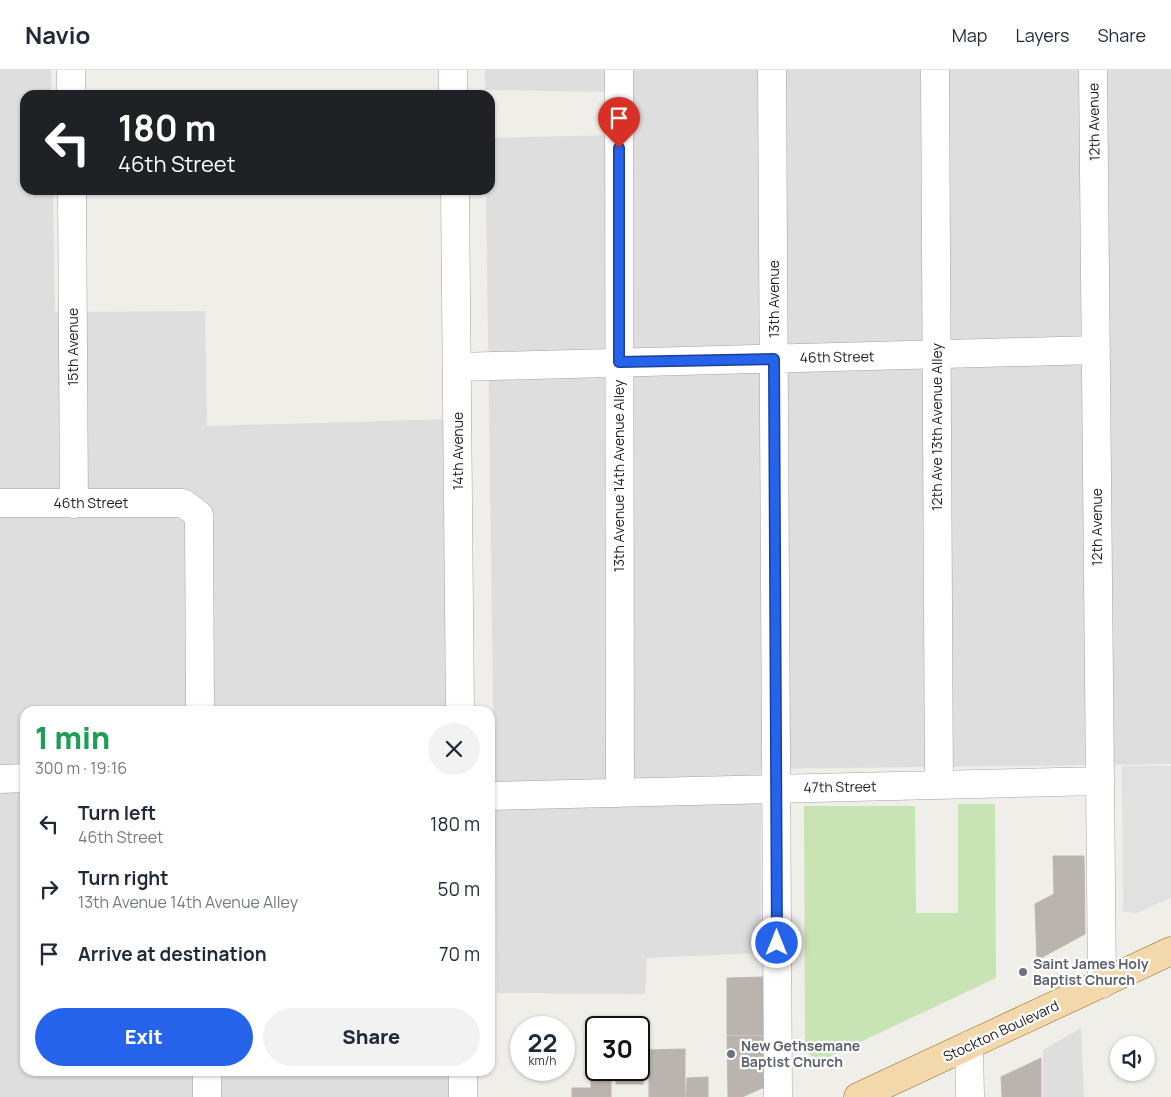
<!DOCTYPE html>
<meta charset="utf-8">
<style>
:root{--surface:#fff;--page:#f2f2f3;--text:#1f2937;--muted:#747a83;--line:#e0e1e3;--accent:#2563eb}
body{margin:0;font-family:Manrope,sans-serif;background:var(--page);color:var(--text);height:100vh;display:flex;flex-direction:column;font-size:19px;white-space:nowrap}
*{box-sizing:border-box;margin:0}
p{font-size:16px;color:var(--muted)}
.icon{flex:none;width:28px;height:28px;fill:none;stroke:currentColor;stroke-width:2;stroke-linecap:round;stroke-linejoin:round}
.map{position:relative;flex:1;overflow:hidden}
.drawer{position:absolute;left:20px;top:636px;width:475px;height:370px;display:flex;flex-direction:column;background:var(--surface);border-radius:15px;box-shadow:0 1px 4px #0004}
.drawer>*{flex:none}
.banner{position:absolute;left:20px;top:20px;width:475px;height:105px;border-radius:15px;box-shadow:0 1px 4px #0004;background:#202124;color:#fff;overflow:hidden}
.buttons{position:absolute;left:1110px;top:966px;display:grid;gap:10px}
.buttons a{display:grid;place-items:center;width:45px;height:45px;border-radius:50%;background:var(--surface);box-shadow:0 1px 4px #0004;font-size:25px}
.speed{position:absolute;left:510px;top:946px;display:flex;gap:10px;font-size:25px;font-weight:700;text-align:center}
.speed>*{display:grid;place-content:center;width:65px;height:65px;border-radius:50%;background:var(--surface);box-shadow:0 1px 4px #0004;line-height:1}
.speed small{font-size:12px;font-weight:400}
.speed .limit{border:2px solid #111;border-radius:8px;background:#fff;color:#111}
.pin{position:absolute;display:grid;place-items:center;width:42px;height:42px;color:#fff;margin:-51px -21px;border-radius:50% 50% 50% 0;rotate:-45deg;box-shadow:0 0 5px #0007}
.pin .icon{rotate:45deg}
.me{position:absolute;width:55px;margin:-28px;rotate:0deg;stroke-linejoin:round;filter:drop-shadow(0 0 4px #0008)}
.turn{display:flex;align-items:center;gap:18px;height:105px;padding:0 15px;font-size:22px}
.turn .icon{width:65px;height:65px;stroke-width:2.5}
.turn b{display:block;font-size:35px;line-height:42px}
.round{display:grid;place-items:center;flex:none;width:52px;height:52px;border-radius:26px;background:var(--page)}
.head{display:flex;align-items:center;justify-content:space-between;height:85px;padding:0 15px}
h1{font-size:30px;font-weight:800;line-height:38px;color:#1e9e55}
.button{display:flex;gap:10px;margin-top:auto;padding:10px 15px}
.button a{flex:1;height:58px;border-radius:30px;background:var(--accent);color:#fff;font-size:20px;font-weight:800;line-height:58px;text-align:center}
.button a+a{background:var(--page);color:var(--text)}
ul{padding:0;list-style:none}
li{display:flex;align-items:center;gap:15px;height:65px;padding:0 15px}
li div{flex:1}
li b{display:block;font-size:19px}
li em{font-style:normal}
header{display:flex;align-items:center;gap:30px;box-sizing:border-box;height:70px;padding:0 25px;background:var(--surface);border-bottom:1px solid var(--line)}
header strong{font-size:24px}
nav{display:flex;gap:28px;margin-inline-start:auto;font-size:18px}
.map>svg:first-child{display:block}
</style>
<header>
<strong>Navio</strong>
<nav><a>Map</a><a>Layers</a><a>Share</a></nav>
</header>
<div class="map">
<svg width="1171" height="1027" viewBox="0 0 1171 1027">
<rect width="100%" height="100%" fill="#f0eee8"/>
<path fill="#dfdede" d="M0,0H51V25H25V120H53L55,242L205,241L207,356L453,349L454,641H25V1001H456V1027H0Z
M485,0H1171V694L761,699V883L647,888L645,924L497,923L486,120H490V68L611,65V22L485,20Z
M1081,958L1084,1027H1043V980Z"/>
<path fill="#c9e4b4" d="M958,734H995L996,908L818,992L805,980L804,736H915L916,843H958Z"/>
<path fill="#e1e1e1" d="M1122,696H1171V828L1136,843L1123,842Z"/>
<path fill="#b9b4ae" stroke="#c0b6ac" d="M1053,786H1084L1085,864L1037,890L1035,834L1054,824Z
M766,907V965H727V908Z
M639,959H642L643,1014H616V1000H639Z
M727,966H766L767,1016L742,1027H728Z
M685,979V1027H649V980Z
M1041,988V1027H1002L1001,1007Z
M591,997H596V1000H611V1027H572V1018H591Z
M708,1007V1027H686L687,1008Z"/>
<g fill="none" stroke-linecap="round" stroke-linejoin="round">
<g stroke="#a2a2a2" stroke-width="29">
<path id="minor" d="M71,0V25
M453,0V25
M619,0L620,723
M772,0L778,1027
M935,0L939,715
M1093,0L1102,914
M72,120L74,434
M455,120L460,641
M458,297L1096,280
M0,433H183L199,445L200,641
M0,709L25,708
M490,726L1100,711
M969,975L970,1027
M207,1001V1027
M463,1001V1027"/>
</g>
<g stroke="#8d6b10" stroke-width="29">
<path id="major" d="M858,1027L1171,881"/>
</g>
<use href="#minor" stroke="#fff" stroke-width="28"/>
<use href="#major" stroke="#f2d8ab" stroke-width="28"/>
</g>
<g fill="none" stroke-linecap="round" stroke-linejoin="round">
<g stroke="#184099" stroke-width="12">
<path id="route" d="M619,78V292L774,289L777,873"/>
</g>
<use href="#route" stroke="#2563eb" stroke-width="9"/>
</g>
<g fill="#6b7280" stroke="#fff" stroke-width="2">
<circle cx="1023" cy="902" r="5"/>
<circle cx="731" cy="984" r="5"/>
</g>
<g text-anchor="middle" stroke-width="4.5" stroke-linejoin="round" paint-order="stroke">
<g font-size="14" fill="#212121" stroke="#fff">
<text transform="translate(1094 52) rotate(-91)" y="5">12th Avenue</text>
<text transform="translate(774 229) rotate(-90)" y="5">13th Avenue</text>
<text transform="translate(73 277) rotate(-90)" y="5">15th Avenue</text>
<text transform="translate(837 287) rotate(-1)" y="5">46th Street</text>
<text transform="translate(937 357) rotate(-90)" y="5">12th Ave 13th Avenue Alley</text>
<text transform="translate(458 381) rotate(-90)" y="5">14th Avenue</text>
<text transform="translate(619 406) rotate(-90)" y="5">13th Avenue 14th Avenue Alley</text>
<text x="91" y="438">46th Street</text>
<text transform="translate(1097 457) rotate(-90)" y="5">12th Avenue</text>
<text transform="translate(840 717) rotate(-1)" y="5">47th Street</text>
<text transform="translate(1001 961) rotate(-25)" y="5">Stockton Boulevard</text>
</g>
<g font-size="14" font-weight="bold" fill="#5b616d" stroke="#fff" text-anchor="start">
<text x="1033" y="899">Saint James Holy<tspan x="1033" dy="16">Baptist Church</tspan></text>
<text x="741" y="981">New Gethsemane<tspan x="741" dy="16">Baptist Church</tspan></text>
</g>
</g>
</svg>
<div class="buttons">
<a><svg class="icon" aria-label="sound" viewBox="0 0 24 24"><path d="M4 9h4l5-4v14l-5-4H4zM17 9q2 3 0 6"/></svg></a>
</div>
<div class="speed"><div>22<small>km/h</small></div><div class="limit">30</div></div>
<div class="pin" style="left:619px;top:78px;background:#d93025"><svg class="icon" aria-label="arrive" viewBox="0 0 24 24"><path d="M6 21V4h12l-3 4 3 4H6"/></svg></div>
<svg class="me" style="left:777px;top:873px" viewBox="-20 -20 40 40"><circle r="17" fill="#2563eb" stroke="#fff" stroke-width="3"/><path d="M0-11L8 9 0 5-8 9z" fill="#fff"/></svg>
<div class="banner">
<div class="turn"><svg class="icon" aria-label="left" viewBox="0 0 24 24"><path d="M17 20v-9H6M10 6l-5 5 5 5"/></svg><div><b>180 m</b>46th Street</div></div>
</div>
<section class="drawer">
<div class="head"><div><h1>1 min</h1><p>300 m · 19:16</p></div><a class="round"><svg class="icon" aria-label="close" viewBox="0 0 24 24"><path d="M6 6l12 12M18 6L6 18"/></svg></a></div>
<ul>
<li><svg class="icon" aria-label="left" viewBox="0 0 24 24"><path d="M17 20v-9H6M10 6l-5 5 5 5"/></svg><div><b>Turn left</b><p>46th Street</p></div><em>180 m</em></li>
<li><svg class="icon" aria-label="right" viewBox="0 0 24 24"><path d="M7 20v-9h11M14 6l5 5-5 5"/></svg><div><b>Turn right</b><p>13th Avenue 14th Avenue Alley</p></div><em>50 m</em></li>
<li><svg class="icon" aria-label="arrive" viewBox="0 0 24 24"><path d="M6 21V4h12l-3 4 3 4H6"/></svg><div><b>Arrive at destination</b></div><em>70 m</em></li>
</ul>
<div class="button"><a>Exit</a><a>Share</a></div>
</section>
</div>
